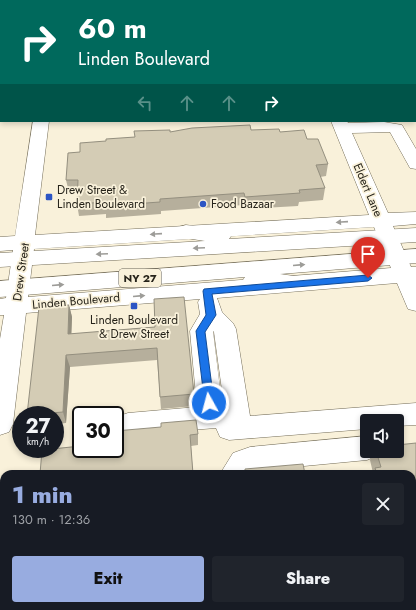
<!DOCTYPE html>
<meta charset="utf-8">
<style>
:root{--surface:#171b24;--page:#20242c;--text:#f1f3f6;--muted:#9ea1a6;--accent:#98ace0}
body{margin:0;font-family:Jost,sans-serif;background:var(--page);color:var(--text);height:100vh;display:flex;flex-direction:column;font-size:15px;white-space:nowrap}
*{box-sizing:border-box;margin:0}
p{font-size:13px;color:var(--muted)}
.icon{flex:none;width:22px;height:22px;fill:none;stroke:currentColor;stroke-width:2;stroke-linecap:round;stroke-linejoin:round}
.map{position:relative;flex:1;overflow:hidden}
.details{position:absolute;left:0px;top:470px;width:416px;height:140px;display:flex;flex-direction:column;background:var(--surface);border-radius:12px 12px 0 0;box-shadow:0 2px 6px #0003}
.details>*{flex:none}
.top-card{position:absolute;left:0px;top:0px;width:416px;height:122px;box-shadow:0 2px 6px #0003;background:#00695c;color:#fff;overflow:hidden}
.buttons{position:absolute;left:360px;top:414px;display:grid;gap:8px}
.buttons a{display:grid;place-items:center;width:44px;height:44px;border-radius:4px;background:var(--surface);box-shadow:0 2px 6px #0003;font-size:20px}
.speed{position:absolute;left:12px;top:406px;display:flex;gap:8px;font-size:20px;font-weight:700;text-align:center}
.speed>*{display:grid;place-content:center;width:52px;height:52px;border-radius:50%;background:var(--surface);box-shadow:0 2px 6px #0003;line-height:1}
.speed small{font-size:10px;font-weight:400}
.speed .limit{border:2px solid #111;border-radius:6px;background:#fff;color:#111}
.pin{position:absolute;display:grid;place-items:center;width:34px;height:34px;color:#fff;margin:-41px -17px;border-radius:50% 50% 50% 0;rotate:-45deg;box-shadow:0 0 4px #0007}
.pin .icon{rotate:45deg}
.me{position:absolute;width:44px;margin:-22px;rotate:353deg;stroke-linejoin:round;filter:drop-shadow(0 0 3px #0008)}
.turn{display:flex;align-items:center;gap:14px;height:84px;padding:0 12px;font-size:18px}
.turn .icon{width:52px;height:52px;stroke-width:2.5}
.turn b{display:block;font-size:28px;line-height:34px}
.lanes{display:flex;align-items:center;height:38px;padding:0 12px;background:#0003;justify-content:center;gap:20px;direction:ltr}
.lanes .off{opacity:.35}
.round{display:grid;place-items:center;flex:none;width:42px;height:42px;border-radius:4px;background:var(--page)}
.headline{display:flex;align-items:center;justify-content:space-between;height:68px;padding:0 12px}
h1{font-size:24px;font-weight:800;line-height:30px;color:var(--accent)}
.button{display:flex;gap:8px;margin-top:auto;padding:8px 12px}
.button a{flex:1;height:46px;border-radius:4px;background:var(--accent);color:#111;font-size:16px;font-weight:800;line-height:46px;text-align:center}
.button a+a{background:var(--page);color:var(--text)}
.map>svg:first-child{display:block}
</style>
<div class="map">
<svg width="416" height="610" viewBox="0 0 416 610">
<rect width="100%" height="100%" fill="#f9f1da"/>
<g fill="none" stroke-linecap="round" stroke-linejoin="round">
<g stroke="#756e59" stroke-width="1">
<path id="minor" d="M52,0H64V1H52Z
M164,0H176V1H164Z
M280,0H293V1H280Z
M321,0H333V1H321Z
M402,0H415V1H402Z
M415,28H416V38H415Z
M0,57H1V65H0Z
M33,121H49L35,235L369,215L331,121H347L348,123L384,122L402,125L416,149V169L410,168L390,132L352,133L388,213L416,212V224L393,226L411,267H416V311L408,309L397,283L217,298L222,312L233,323L236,329L250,416L416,403V425L397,426V421H367V429L229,440L220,437L216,428L128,435L119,432L115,424L119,416L128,413L197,407L190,331L200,314L198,302L200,299L26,313L13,424L9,432L0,435V339L4,315H0V299L6,298L13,250L0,251V237L15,236ZM374,227L391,268L28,297L34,249ZM213,331L214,332L224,405H222Z
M367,436V451H379L376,456L367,460L252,471L250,474H220L233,453L250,447Z"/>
</g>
<g stroke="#756e59" stroke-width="1">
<path id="highway" d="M186,225L228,231L231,236L229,239L416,228V242L0,267V253L205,241L179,237L176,232L179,227Z
M416,249V263L280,274L308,278L311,283L308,288C293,293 262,290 246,285L243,280L245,277L0,297V281Z"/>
</g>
<use href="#minor" fill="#fff" fill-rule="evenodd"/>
<use href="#highway" fill="#fff" fill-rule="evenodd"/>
</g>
<path fill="#b6af9c" d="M0,0H40V1H1V52H0Z
M359,0H383V1H360Z
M251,130L280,132L307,139L328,164L326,176L320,177L325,188L323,200L299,202L298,206L245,209L244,205L161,211V214L106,218V214L79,216L77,204L78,192H69L66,180L80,152L106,141L170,132Z
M69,305L72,317L71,334L155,327L194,394V406L161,409L157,360L70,367L66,423L55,424V415H27Z
M115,431L198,434V445L191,446L193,474H40L115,449Z
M416,443V598H415L412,599V474H373V473L370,460L373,451H397Z
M261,606H298L261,610Z
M316,606H341L317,608Z"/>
<path fill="#948f7f" d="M1,32V45L0,41V34Z
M416,76V88H415V77Z
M69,305L72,317L71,346L68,334Z
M66,355L70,367L66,423L63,412Z"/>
<path fill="#d4ccb5" stroke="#948f7f" d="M0,0H37V1H1V32L0,34Z
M71,0H157V1H71Z
M366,0H383V1H366Z
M416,56V76L415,77V57Z
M250,125L251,130L279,129L280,132L304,130L307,139H318L328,164L316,165L325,188L299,190L300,193L245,197L244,193L160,199V202L104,206L105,202L77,204L78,180H66L68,153L80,152V143L106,141V139L135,137L134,131L170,130V132L192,128Z
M184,297L194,394L160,397L157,348L66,355L63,412L27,415L39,307L69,305L68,334L155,327L154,299Z
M196,420L198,434L190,435L193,474H57V473L40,474L42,450L81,446V449H115V431L161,427V423Z
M416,443V589H412V474H377L375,468L381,467L376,451H397V445Z
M303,464L305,474H245V469Z
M118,606H147V610H118Z"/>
<defs><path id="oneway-solid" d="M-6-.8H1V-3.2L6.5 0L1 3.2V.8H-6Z"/></defs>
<g fill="#9d9c98">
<use href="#oneway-solid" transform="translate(342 222) rotate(176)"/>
<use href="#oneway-solid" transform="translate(156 234) rotate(176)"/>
<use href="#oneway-solid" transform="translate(199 248) rotate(177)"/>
<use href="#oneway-solid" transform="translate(102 254) rotate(177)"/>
<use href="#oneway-solid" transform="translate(299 265) rotate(-5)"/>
<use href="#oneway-solid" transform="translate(58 285) rotate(-5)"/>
<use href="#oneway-solid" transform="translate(139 296) rotate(-5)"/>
</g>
<path fill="#1a73e8" stroke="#114b97" d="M368,275L372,278L368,281L212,294L216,315L205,332L214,403L213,406H205L196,331L206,315L203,291L204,289Z"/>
<g fill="#2c55c4" stroke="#f9f1da" stroke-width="1.5">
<rect x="45" y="193" width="8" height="8" rx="2"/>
<circle cx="203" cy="204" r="4"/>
<rect x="130" y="302" width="8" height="8" rx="2"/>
</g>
<g text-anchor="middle" stroke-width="3.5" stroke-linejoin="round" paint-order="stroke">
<rect fill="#f9f1da" stroke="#656154" stroke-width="1" x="119" y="269" width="42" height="18" rx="3"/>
<g font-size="11" font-weight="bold" fill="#26231a">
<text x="140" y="282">NY 27</text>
</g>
<g font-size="12" fill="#26231a" stroke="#f9f1da" text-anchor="start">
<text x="57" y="194">Drew Street &amp;<tspan x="57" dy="14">Linden Boulevard</tspan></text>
<text x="211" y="208">Food Bazaar</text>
<text x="134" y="324" text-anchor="middle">Linden Boulevard<tspan x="134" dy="14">&amp; Drew Street</tspan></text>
</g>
<g font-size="12" fill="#26231a" stroke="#f9f1da">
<text transform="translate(368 190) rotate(67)" y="4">Eldert Lane</text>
<text transform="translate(21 272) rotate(-82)" y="4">Drew Street</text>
<text transform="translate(76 301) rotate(-5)" y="4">Linden Boulevard</text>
</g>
</g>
</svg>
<div class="buttons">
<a><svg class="icon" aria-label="sound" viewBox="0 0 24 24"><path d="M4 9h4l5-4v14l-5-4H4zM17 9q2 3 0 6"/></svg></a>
</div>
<div class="speed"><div>27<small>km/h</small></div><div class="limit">30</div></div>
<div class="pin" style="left:368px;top:278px;background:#d93025"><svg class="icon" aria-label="arrive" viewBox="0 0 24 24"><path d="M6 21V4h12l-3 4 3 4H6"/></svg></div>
<svg class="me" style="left:209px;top:403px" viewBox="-20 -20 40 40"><circle r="17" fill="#1a73e8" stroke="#fff" stroke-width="3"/><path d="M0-11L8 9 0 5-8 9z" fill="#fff"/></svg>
<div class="top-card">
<div class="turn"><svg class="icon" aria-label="right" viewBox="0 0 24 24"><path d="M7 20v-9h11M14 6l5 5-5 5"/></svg><div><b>60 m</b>Linden Boulevard</div></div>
<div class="lanes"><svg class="icon off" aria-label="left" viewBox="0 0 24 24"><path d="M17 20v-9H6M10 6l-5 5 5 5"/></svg><svg class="icon off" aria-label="ahead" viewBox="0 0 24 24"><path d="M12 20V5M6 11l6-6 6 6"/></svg><svg class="icon off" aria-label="ahead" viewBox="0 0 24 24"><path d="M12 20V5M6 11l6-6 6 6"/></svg><svg class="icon" aria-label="right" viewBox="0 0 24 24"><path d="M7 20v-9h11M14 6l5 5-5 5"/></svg></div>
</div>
<section class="details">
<div class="headline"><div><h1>1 min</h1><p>130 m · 12:36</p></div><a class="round"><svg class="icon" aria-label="close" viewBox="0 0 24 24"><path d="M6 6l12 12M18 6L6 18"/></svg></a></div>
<div class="button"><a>Exit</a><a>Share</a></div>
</section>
</div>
